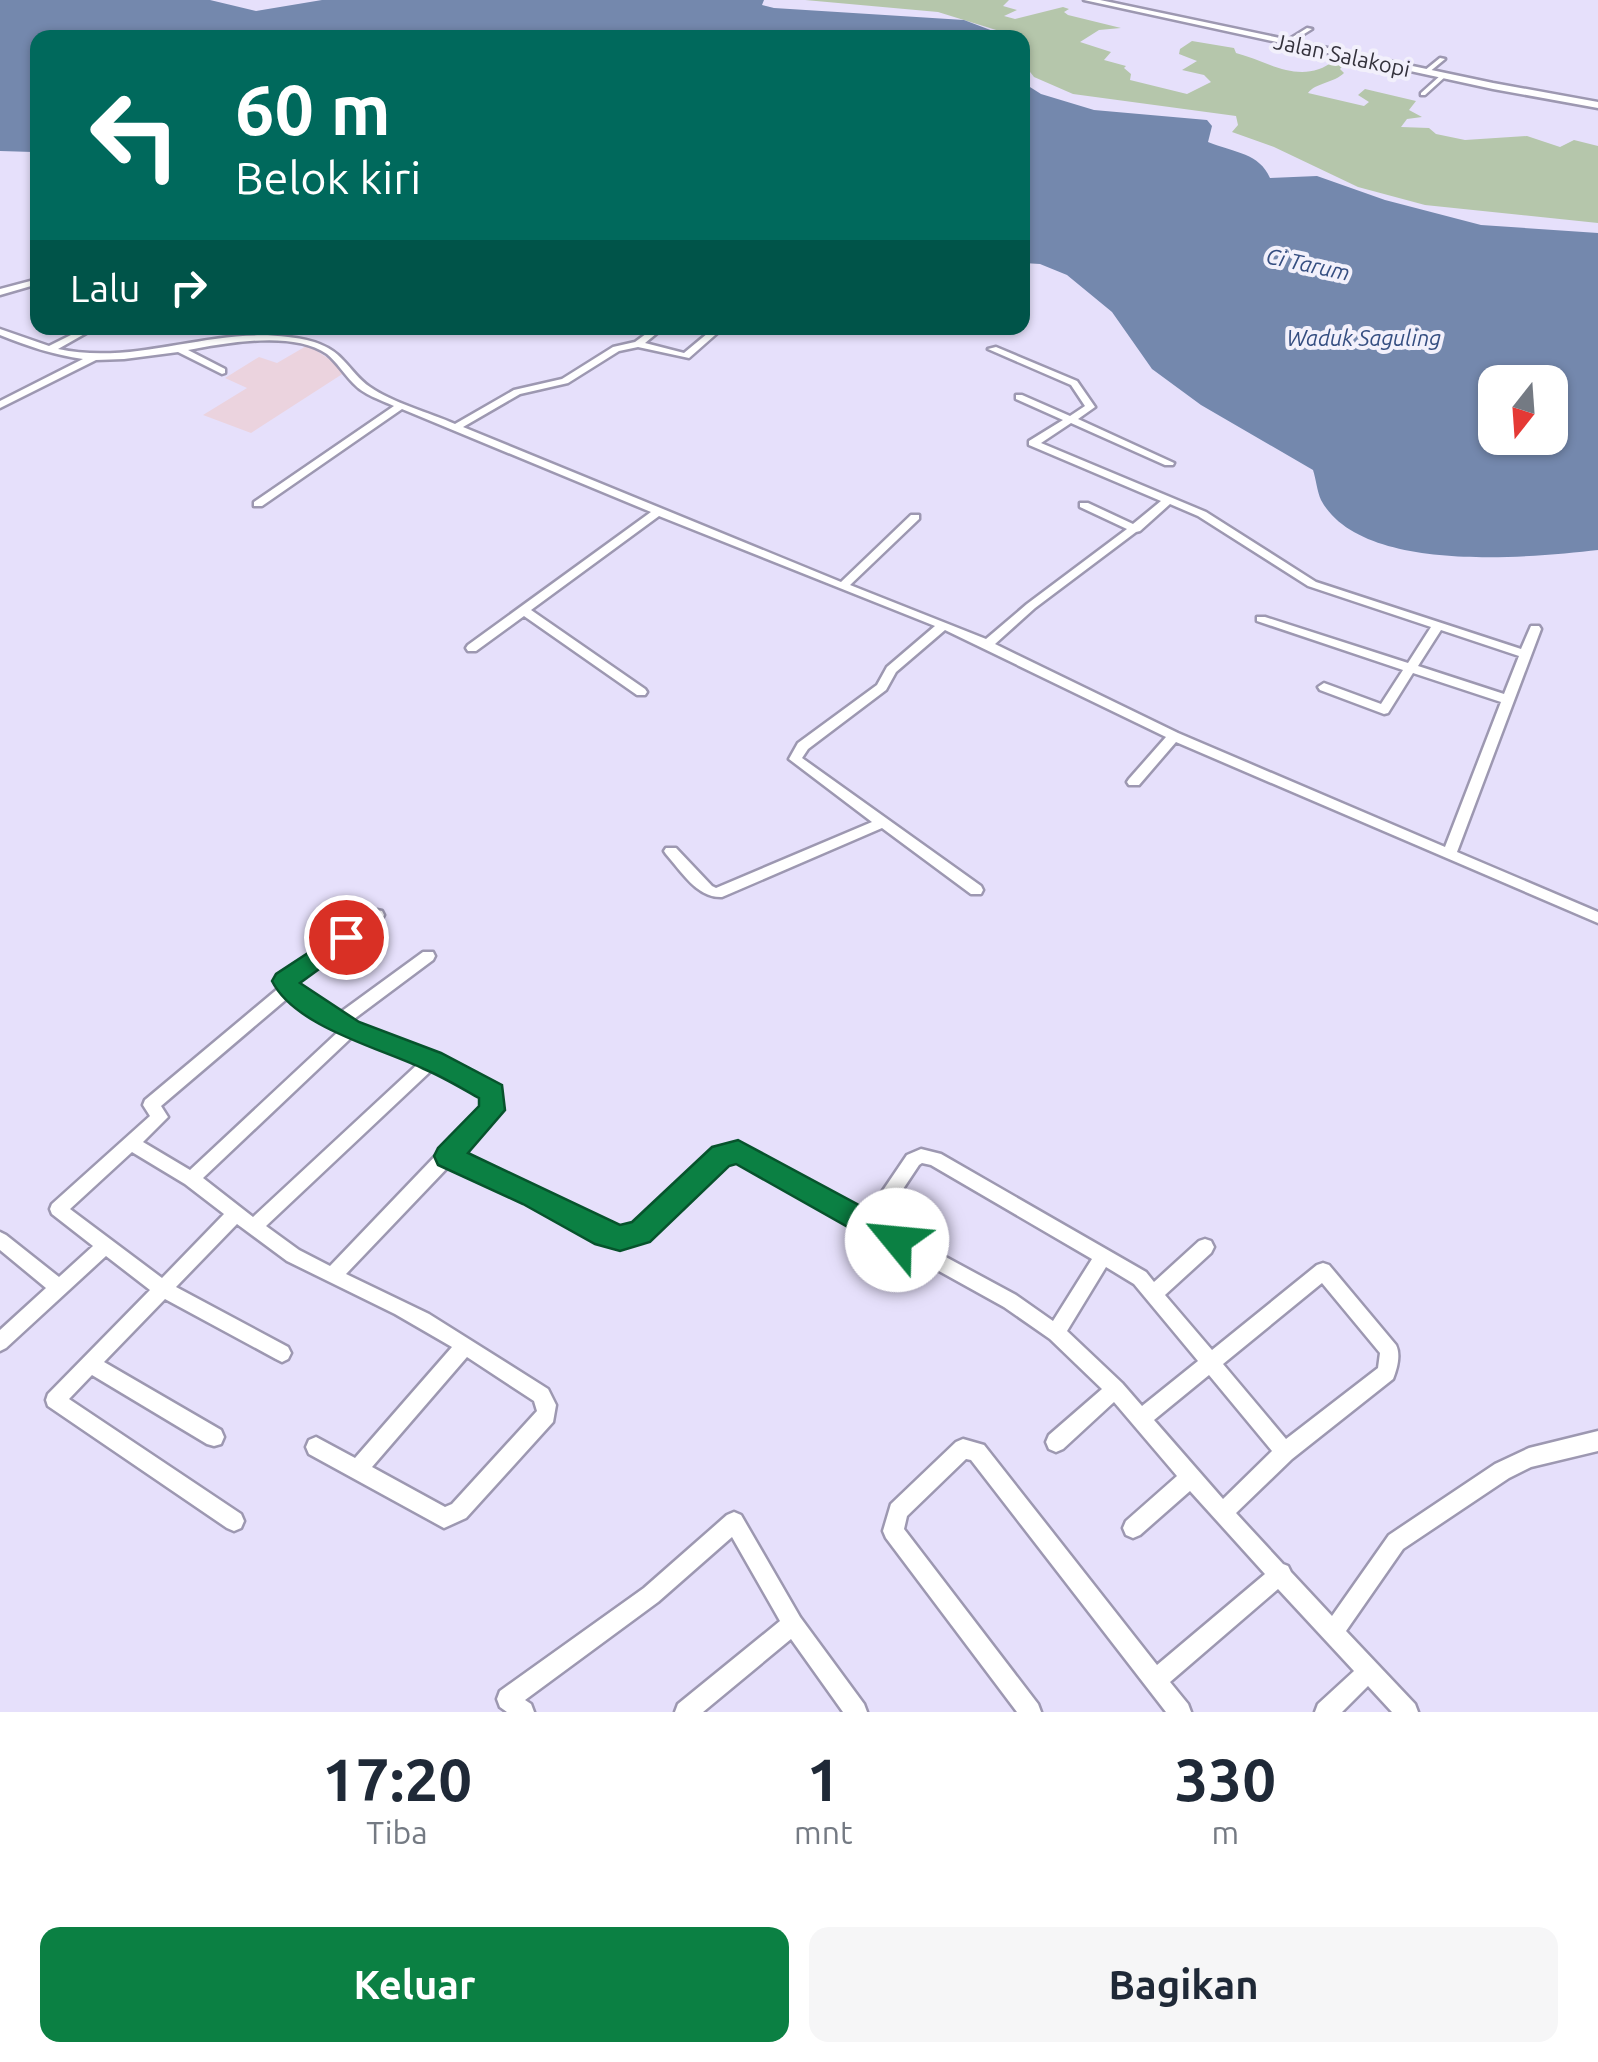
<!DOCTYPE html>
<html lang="id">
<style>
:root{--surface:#fff;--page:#f6f6f7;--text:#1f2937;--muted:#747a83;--accent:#0b8043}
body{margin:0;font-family:Ubuntu,sans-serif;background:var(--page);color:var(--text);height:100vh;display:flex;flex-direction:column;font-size:38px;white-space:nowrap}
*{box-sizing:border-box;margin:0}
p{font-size:32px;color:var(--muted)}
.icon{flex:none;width:55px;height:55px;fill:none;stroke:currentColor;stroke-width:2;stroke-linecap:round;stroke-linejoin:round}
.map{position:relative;height:1712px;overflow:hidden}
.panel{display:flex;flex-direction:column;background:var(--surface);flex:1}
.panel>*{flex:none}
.guide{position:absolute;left:30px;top:30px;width:1000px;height:305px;border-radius:20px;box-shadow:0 2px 8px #0004;background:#00695c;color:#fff;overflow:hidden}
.needle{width:65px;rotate:197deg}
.tools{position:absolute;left:1478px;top:365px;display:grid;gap:20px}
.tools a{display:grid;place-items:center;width:90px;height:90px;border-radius:20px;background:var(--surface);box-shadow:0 2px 8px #0004;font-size:50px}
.pin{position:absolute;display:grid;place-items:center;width:85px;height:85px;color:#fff;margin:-42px;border:5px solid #fff;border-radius:50%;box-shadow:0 2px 10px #0007}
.me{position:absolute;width:110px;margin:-55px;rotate:298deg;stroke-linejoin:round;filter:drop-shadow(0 0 8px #0008)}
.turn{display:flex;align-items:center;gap:35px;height:210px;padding:0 40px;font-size:45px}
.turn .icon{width:130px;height:130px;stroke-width:2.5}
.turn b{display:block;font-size:70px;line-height:85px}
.then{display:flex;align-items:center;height:95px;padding:0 40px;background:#0003;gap:20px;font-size:38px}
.eta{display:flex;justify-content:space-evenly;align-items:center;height:170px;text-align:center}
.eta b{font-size:60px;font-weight:600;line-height:70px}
.button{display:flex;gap:20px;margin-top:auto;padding:20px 40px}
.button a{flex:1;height:115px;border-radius:20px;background:var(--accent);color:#fff;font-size:40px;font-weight:600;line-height:115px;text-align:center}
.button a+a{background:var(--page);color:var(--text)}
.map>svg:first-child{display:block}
</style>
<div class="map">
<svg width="1598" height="1712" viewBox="0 0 1598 1712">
<rect width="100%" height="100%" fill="#e6e0fb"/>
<path fill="#ebd3de" d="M308,345L347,371L251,433L203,415L247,388L225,378L259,357L277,363Z"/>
<path fill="#b5c6ab" d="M805,0H1009L1003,6L1017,10L1004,16L1015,19L1063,7L1069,9L1064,12L1068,15L1121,28L1099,30L1080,42L1111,52L1104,60L1126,66L1124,68L1131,74L1130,80L1187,94L1211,82L1204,75L1182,70L1197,61L1179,54L1180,49L1192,41L1234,48L1236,53C1268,61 1301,87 1335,60L1332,56L1348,60L1340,69L1344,73C1334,83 1315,83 1308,93L1364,106L1369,102L1358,95L1365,89L1416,101L1409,110L1422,117L1407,119L1401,127L1429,128L1436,134L1465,140L1527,136L1560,147L1574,140L1598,146V223L1425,205L1358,187L1274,147L1232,132L1238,125L1236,116L1073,94L1034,77L1023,63L1026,53L1022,38L938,12Z"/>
<path fill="#7488ad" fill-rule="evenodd" d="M0,0H210L256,11L322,0H764L762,5L774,8L964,20L1009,37L38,38L37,158L33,152L0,151Z
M1022,82L1041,94L1094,110L1207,120L1212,126L1208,142C1236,153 1259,153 1270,178L1317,176L1385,200L1481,225L1598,233V550C1527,558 1361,574 1321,500C1317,491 1316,479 1313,470L1201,405L1152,369L1112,312L1067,275L1040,264L1023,263ZM1550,382V438H1495V382Z"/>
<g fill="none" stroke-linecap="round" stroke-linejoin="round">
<g stroke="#9d98b1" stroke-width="5">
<path id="street" d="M1307,28L1312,29L1288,44L1283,43Z
M1440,58L1445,59L1428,73H1424V71Z
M1441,75L1446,76L1425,95H1421V93Z
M38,279V284L0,295V289Z
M85,328H95L58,349C136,366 210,327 288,337C308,339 329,344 343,360C352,369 359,380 370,387C391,402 430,413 455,424L514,390L562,379L613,347L635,342L654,328H663L645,343L684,353L714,328H723L689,358L638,347L619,351L568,383L520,394L463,427L841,582L911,515H919V519L850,585L986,639L1027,604L1127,529L1080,507V503H1088L1133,524L1161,501L1029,445V441L1063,420L1016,399V395H1022L1070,416L1085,406L1071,385L988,349L996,347L1077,381L1095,407L1078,419L1174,463L1173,465H1165L1071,423L1041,443L1206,512L1316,582L1521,649L1531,626H1539L1541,629L1457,852L1598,912V923L1176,742L1139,785H1129L1127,782L1129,779L1166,737L945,630L896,672L886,690L808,749L802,758L981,886L983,890L981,894H971L882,828L722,897C697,898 682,872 666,854L664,851L666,848H676L712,886L716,888L872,822L789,759L798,743L877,685L887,667L935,626L659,516L531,610L645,689L647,692L645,695H637L524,616L476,651H468L466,648L468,645L651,512L402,409L262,506H254V502L394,406C379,399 364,395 353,383C344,374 337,362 327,354C293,330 226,343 188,350L225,369V373L222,374L178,352L124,359L96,360L0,408V401L83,359C54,355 27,346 0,335V329L49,346ZM1170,504L1198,516L1308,586L1431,627L1408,663L1265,617H1257V621L1403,670L1381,704L1324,683L1318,687L1320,690L1384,714L1388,713L1413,673L1501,702L1445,847L1178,733L995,644L1035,608L1136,532L1140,531ZM1441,630L1519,656L1504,694L1418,666Z
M377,910L382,911L384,915L382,919L293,983L294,985L338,1014L423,952H433L435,956L433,960L350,1022L438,1055L494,1083L502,1106L460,1154L539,1191L608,1228L620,1230L635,1227L716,1151L738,1145L867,1214L907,1155L921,1149L941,1154L1146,1272L1154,1282L1199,1241L1205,1239L1211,1241L1214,1247L1211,1253L1165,1295L1212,1350L1317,1265L1323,1263L1329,1265L1396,1345C1401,1355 1397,1369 1393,1379L1292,1459L1236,1513L1283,1564L1288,1566L1291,1572L1332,1616L1389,1535L1495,1464L1529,1448L1598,1431V1451L1531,1467L1509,1478L1403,1549L1346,1631L1415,1704L1418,1712H1392L1368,1686L1342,1712H1315L1318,1704L1354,1671L1278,1589L1170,1682L1188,1704L1191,1712H1166L971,1460L966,1459L907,1516L904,1529L1038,1704L1041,1712H1017L886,1538L883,1531L891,1504L956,1442L963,1439L984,1445L1157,1665L1265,1574L1190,1491L1140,1535L1133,1538L1126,1535L1123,1528L1126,1521L1177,1476L1114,1402L1063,1449L1056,1452L1049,1449L1046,1442L1049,1435L1102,1389L1050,1339L1004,1307L737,1159L727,1162L646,1238L620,1246L599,1240L527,1201L450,1165L346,1274L429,1314L548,1389L556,1405L553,1422L466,1518L444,1528L309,1454L306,1447L309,1440L316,1437L355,1458L452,1347L395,1314L287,1261L237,1224L176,1287L288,1347L291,1353L288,1359L282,1362L276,1359L165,1299L104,1362L221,1430L224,1437L221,1444L214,1446L207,1444L92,1375L69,1399L241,1514L244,1521L241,1528L234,1531L227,1528L48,1406L46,1400L48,1394L150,1290L106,1256L6,1348L0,1351V1330L46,1288L0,1250V1232L6,1235L59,1277L93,1246L52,1214L50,1209L52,1204L150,1116L143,1105L145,1100L280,987L278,981L280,977ZM289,997L339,1031L190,1170L143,1142L168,1117L161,1106ZM352,1037L420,1062L253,1217L203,1178ZM434,1068L481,1092L485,1104L330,1266L299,1250L266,1226ZM132,1152L185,1184L224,1214L162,1278L70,1209ZM922,1163L931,1165L1092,1259L1053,1321L1016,1295L881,1222L919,1165ZM1106,1267L1134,1284L1198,1361L1142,1406L1122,1383L1067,1331ZM1322,1283L1380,1353L1378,1368L1286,1439L1223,1364ZM467,1357L534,1401L537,1411L452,1504L445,1507L372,1467ZM1209,1375L1272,1451L1223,1499L1154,1420Z
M734,1512L741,1515L800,1617L864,1704L867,1712H843L791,1639L703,1712H675L678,1704L780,1621L732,1537L658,1602L525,1700L531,1704L534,1712H507L500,1707L497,1699L500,1691L644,1588L727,1515Z"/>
</g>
<g stroke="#9d98b1" stroke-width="5">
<path id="secondary" d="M1084,0H1100L1493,83L1598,102V108L1493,89Z"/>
</g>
<use href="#street" fill="#fff" fill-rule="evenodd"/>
<use href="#secondary" fill="#fff" fill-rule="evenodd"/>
</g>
<path fill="#0b8043" stroke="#07532c" stroke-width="2.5" d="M346,928L355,930L358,937L355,943L300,983L359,1022L441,1053L502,1085L505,1110L468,1153L620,1225L632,1222L712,1147L738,1140L907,1231L911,1240L907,1249L897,1253L887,1249L736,1164L729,1166L650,1242L620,1251L595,1244L523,1204L438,1165L434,1156L438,1148L479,1106V1098C461,1088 443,1077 424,1069C380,1048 295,1027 272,981L276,974Z"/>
<g text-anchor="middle" stroke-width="8" stroke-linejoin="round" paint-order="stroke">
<g font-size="22" fill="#34323c" stroke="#f2f0fb">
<text transform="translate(1342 55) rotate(12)" y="8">Jalan Salakopi</text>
</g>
<g font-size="22" font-style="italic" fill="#354e81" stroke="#f2f0fb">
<text transform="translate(1308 264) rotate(12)" y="8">Ci Tarum</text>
<text x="1364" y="346">Waduk Saguling</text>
</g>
</g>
</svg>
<div class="tools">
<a><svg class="needle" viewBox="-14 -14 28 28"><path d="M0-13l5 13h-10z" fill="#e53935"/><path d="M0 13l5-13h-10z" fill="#747a83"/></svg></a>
</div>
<div class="pin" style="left:346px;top:937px;background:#d93025"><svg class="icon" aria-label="arrive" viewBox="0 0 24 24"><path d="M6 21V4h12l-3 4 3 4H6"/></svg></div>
<svg class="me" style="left:897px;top:1240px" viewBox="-20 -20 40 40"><circle r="19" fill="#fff"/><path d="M0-13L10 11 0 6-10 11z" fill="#0b8043"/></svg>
<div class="guide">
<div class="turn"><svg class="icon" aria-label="left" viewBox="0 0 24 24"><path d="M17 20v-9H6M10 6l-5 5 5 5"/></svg><div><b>60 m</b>Belok kiri</div></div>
<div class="then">Lalu<svg class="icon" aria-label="right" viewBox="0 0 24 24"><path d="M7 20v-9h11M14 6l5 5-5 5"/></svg></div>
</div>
</div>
<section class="panel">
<div class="eta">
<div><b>17:20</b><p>Tiba</p></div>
<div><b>1</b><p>mnt</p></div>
<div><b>330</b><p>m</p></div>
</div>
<div class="button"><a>Keluar</a><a>Bagikan</a></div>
</section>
